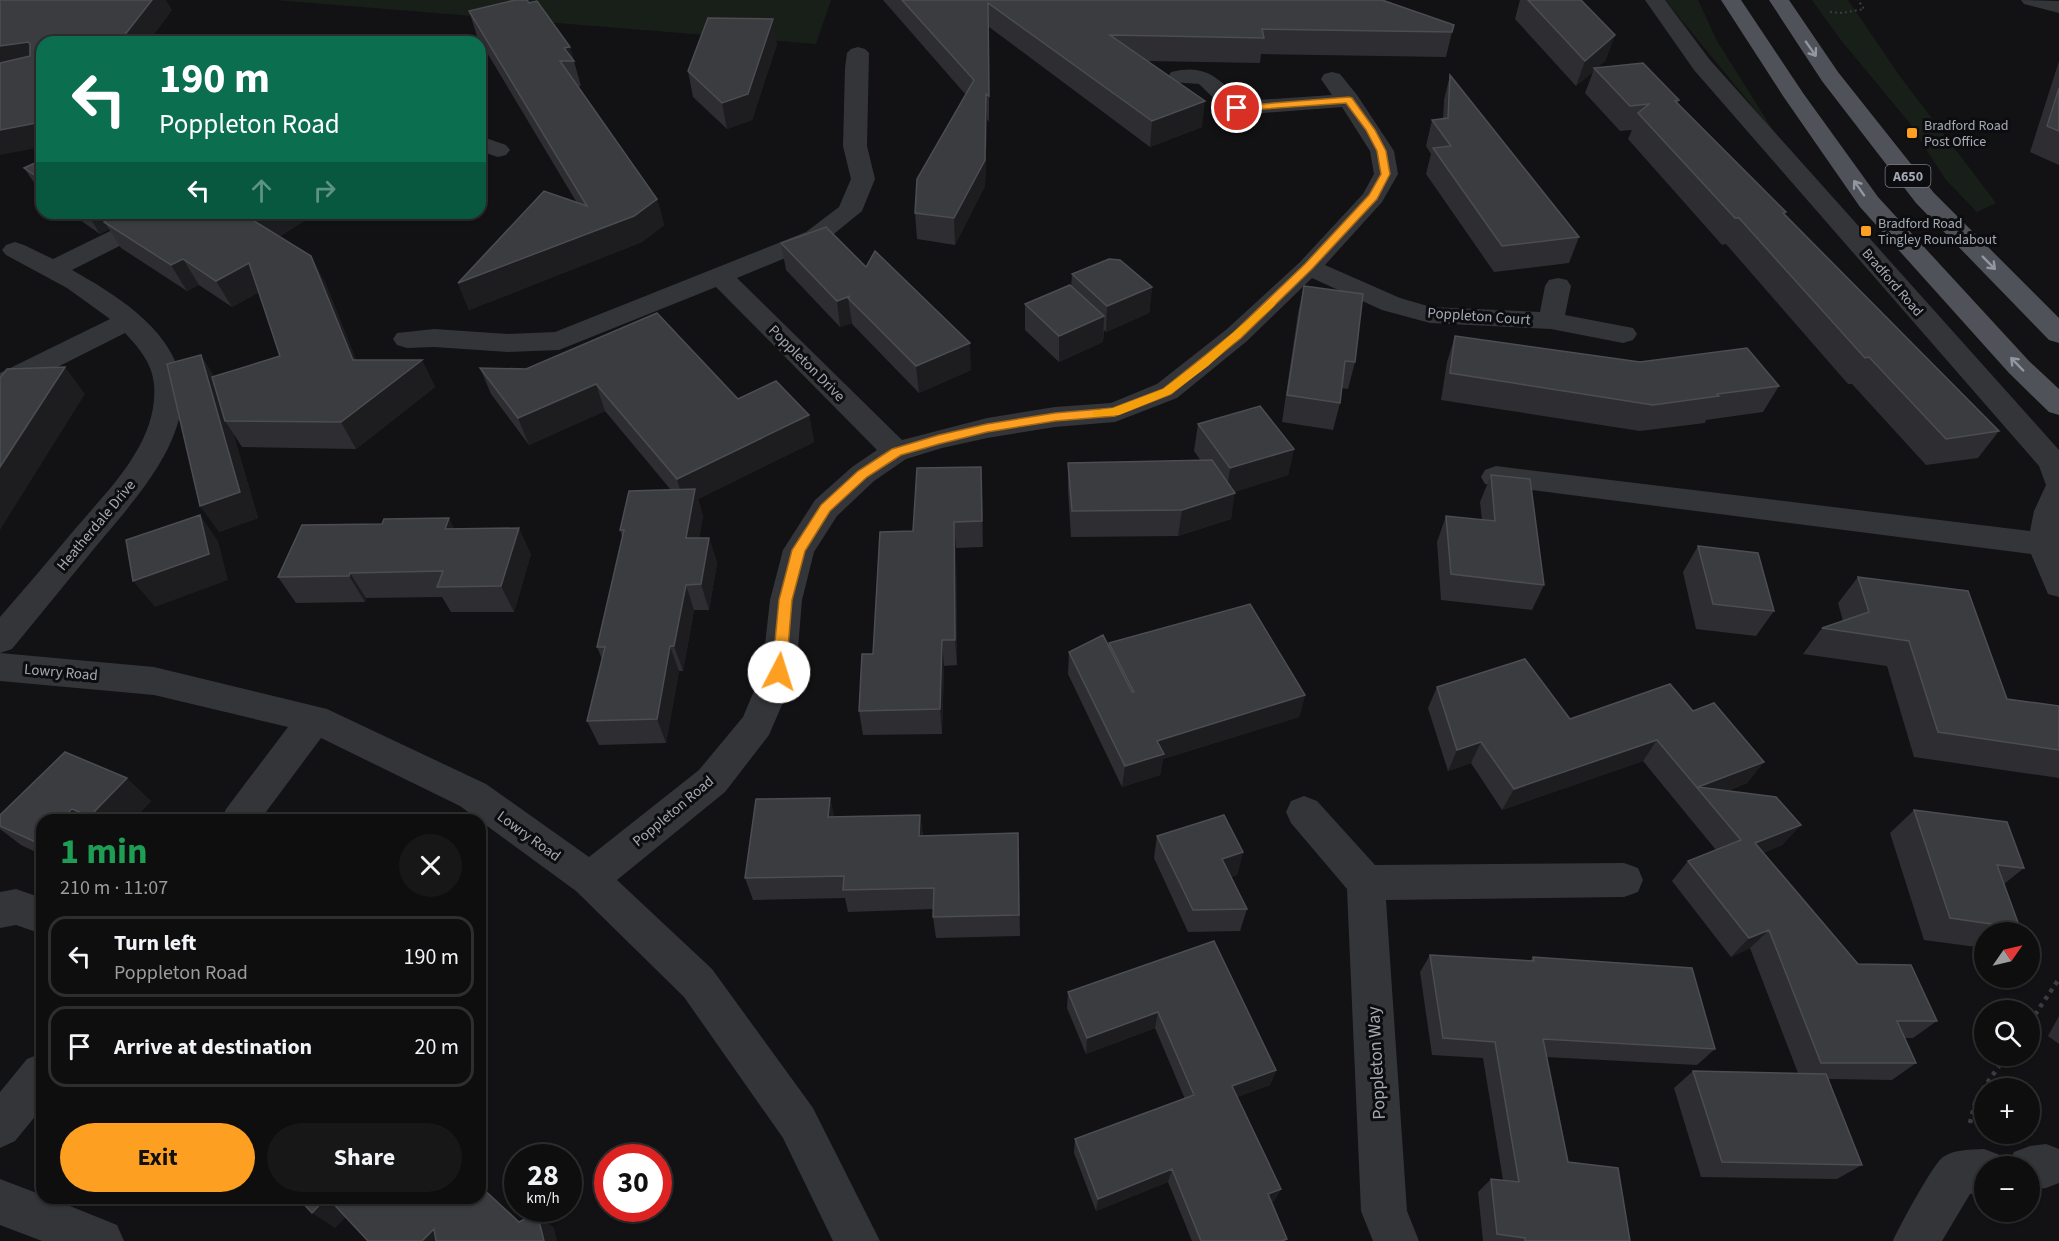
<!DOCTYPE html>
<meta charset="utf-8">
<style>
:root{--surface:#0e0e0f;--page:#171718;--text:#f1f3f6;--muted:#9b9c9e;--line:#2e2e2f;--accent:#fda021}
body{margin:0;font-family:"Source Sans 3",sans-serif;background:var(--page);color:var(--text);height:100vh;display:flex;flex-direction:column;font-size:22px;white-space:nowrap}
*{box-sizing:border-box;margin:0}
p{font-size:20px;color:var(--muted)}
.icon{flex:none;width:33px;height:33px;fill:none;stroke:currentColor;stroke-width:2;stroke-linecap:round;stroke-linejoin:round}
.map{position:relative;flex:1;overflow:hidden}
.drawer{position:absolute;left:36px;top:814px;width:450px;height:390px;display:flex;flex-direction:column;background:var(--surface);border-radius:18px;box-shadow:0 2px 4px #0004,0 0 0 2px var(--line)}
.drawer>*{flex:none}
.hud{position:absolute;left:36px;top:36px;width:450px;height:183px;border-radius:18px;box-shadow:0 2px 4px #0004,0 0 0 2px var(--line);background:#0b6e4f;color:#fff;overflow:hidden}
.needle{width:39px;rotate:56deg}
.fabs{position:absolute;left:1974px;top:922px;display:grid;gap:12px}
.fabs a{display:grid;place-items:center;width:66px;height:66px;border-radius:50%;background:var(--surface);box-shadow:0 2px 4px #0004,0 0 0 2px var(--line);font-size:30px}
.speed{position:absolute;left:504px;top:1144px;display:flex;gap:12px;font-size:30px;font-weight:700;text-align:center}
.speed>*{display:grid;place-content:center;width:78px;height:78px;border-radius:50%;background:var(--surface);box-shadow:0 2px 4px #0004,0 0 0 2px var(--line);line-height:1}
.speed small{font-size:15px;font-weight:400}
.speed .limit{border:9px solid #d22;background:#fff;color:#111}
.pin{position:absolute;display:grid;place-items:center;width:51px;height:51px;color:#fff;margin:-26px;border:3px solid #fff;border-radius:50%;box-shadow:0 2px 6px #0007}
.me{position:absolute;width:66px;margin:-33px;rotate:5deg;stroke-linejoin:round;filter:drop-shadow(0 0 4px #0008)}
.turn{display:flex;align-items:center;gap:21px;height:126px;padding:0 24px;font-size:27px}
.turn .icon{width:78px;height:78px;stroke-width:2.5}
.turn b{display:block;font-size:42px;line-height:51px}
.lanes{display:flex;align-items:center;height:57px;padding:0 24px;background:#0003;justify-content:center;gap:30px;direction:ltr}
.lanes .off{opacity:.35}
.round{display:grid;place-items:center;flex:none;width:63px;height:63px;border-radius:32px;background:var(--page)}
.headline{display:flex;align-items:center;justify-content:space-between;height:102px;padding:0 24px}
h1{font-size:36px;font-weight:700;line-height:45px;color:#1e9e55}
.primary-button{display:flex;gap:12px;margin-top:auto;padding:12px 24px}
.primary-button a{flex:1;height:69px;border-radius:36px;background:var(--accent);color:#111;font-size:24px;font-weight:700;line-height:69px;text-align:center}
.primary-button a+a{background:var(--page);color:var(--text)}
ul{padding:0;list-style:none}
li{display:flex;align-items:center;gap:18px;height:81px;margin:0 12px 9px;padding:0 12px;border:3px solid var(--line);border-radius:18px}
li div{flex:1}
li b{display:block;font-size:22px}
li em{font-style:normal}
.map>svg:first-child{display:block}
</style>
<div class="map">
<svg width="2059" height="1241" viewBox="0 0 2059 1241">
<rect width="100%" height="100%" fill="#121214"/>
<path fill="#181f19" d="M275,0H831L816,44Z
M1665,0H1698L1717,41L1776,135Z
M1812,0H1848L1899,75L1996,203L1977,212L1946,180L1908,121L1840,39Z"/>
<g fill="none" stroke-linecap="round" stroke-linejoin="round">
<path stroke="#393c40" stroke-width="2" stroke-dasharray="2 3" stroke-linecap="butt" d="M1830,12L1842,13L1864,9L1858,0"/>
<path stroke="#393c40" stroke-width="4.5" stroke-dasharray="4 5" stroke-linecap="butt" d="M2030,1022L2059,979
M1970,1123L1976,1099L2006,1056"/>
<path fill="#333539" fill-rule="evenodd" d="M1645,0H1665L1710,60L2059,450V597L2048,594L2031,554L1485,484L1481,477L1485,470L1496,466L2030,531L2034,511L2046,485L2039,466L1694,70Z
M2021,0L2059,1V13L2024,4Z
M858,47L865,49L869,53L867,146L875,179L862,211L824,242L737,278L902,440L987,418L1055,407L1111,403L1157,384L1227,329L1300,262L1363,194L1374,174L1370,151L1342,107L1237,115L1229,113L1199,84L1171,82L1168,77L1171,72C1207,63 1218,79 1242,101L1332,95L1321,79L1324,74L1332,72L1340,74L1357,95L1394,151L1398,174L1382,202L1325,265L1400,298L1431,307L1540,312L1545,286L1549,280L1558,278L1567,280L1571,286L1565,315L1633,328L1637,334L1633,340L1623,343L1551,329L1430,323L1382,310L1312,278L1247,341L1177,398L1115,422L1055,427L987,438L942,448L906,459L874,481L837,516L814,552L802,600L796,672L769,735L725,792L617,880L712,969L813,1108L880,1241H833L783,1138L684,997L576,891L460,806L321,738L260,820H221L226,809L288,727L154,695L0,681V653L154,667L327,709L486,784L589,857L699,770L743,717L762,672L770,600L783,550L815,500L852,467L877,450L716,287L559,350L508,352L434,347L407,348L397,345L393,339L397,333L434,329L508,334L555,332L806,232L839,207L851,179L843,146L845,68L847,53L851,49Z
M480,136L506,145L510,150L506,155L498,157L480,151Z
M147,213H178L175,218L72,270C113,293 169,327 180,376C195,439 129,506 93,550C66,583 39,616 12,649L0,653V617C25,588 50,559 75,529C109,489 159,442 154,384C152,363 139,348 125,333L10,391L0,393V373L110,319L67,288L6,255L2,250L6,245L15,242L24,245L53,259Z
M1304,796L1317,801L1375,865L1624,863L1638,868L1643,880L1638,892L1624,897L1386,900L1407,1211L1419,1241H1373L1361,1211L1347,889L1291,823L1286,812L1291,801Z
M16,889L42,898V934L16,925L0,928V892Z
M42,1053V1108L15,1141L0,1148V1092L27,1059Z
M2046,1144L2059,1149V1183L2046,1188L2030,1190V1167H2008L2014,1152L2030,1146Z
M1984,1149L2000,1155L2005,1167H1984V1193L1970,1194L1942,1241H1893C1899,1227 1933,1164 1943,1157C1954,1149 1971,1150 1984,1149Z
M0,1179L42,1195V1198H50L117,1225L124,1241H42L0,1225Z"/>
<path fill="#4f5258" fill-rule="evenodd" d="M1721,0H1741L1803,93L1878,197L2029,361L2059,389V415L2049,412L2009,373L1860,207L1783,96Z
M1769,0H1789L1838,72L1934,193L2059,318V343L2049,340L1916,203L1822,81Z"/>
</g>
<path fill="#2e2e32" d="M0,0L172,10L148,42H42L0,155Z
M883,0H1382L1452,32L1446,57L1261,54L1260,63L1147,61L1202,127L1150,147L989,27V122L987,119L985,186L955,245L917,239L915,213L966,95Z
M1520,0H1581L1606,60L1598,67L1679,100L1678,103L1786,212L1785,214L1999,431L1978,458L1926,465L1852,384H1848L1726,244L1722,245L1628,139L1632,130L1620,131L1585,93L1593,72L1576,86L1515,19Z
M469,11L570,47L581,86H578L657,199L664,225L642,242L469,310L458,283L577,203L477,36Z
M777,44L752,120L727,129L693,97L688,71Z
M2059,61V165L2030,152Z
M1450,75L1579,237L1569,263L1494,272L1426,174L1431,154L1426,146L1432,120L1443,119L1444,100Z
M42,160V194L24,168Z
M70,213H316L279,237L325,282L356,360H422L435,387L356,449L242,447L233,433L258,518L219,532L215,376L280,356L259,292L232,307L199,285L187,291L121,248L109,229L100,234Z
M781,243L971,370L919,393L852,324V323L840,327L786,270Z
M1072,274L1152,287L1149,313L1106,332L1104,330L1103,342L1059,362L1025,330V304L1071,287Z
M1304,286L1355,362L1348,389L1342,388L1340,403L1333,430L1282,422L1298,313Z
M1455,336L1779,386L1763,412L1706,420L1705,423L1640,431L1441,400L1447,362Z
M480,368L738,399L809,415L814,442L698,499L703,516L699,538H709L717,563L709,610H694L683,671H679L666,743L599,745L587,721L602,659L597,647L622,537L620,530L671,490L605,411L529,445L491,394Z
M1198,424L1294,449L1288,475L1234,492L1231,519L1178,536L1071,537L1068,490V463L1201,461L1194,451Z
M1491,475L1544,585L1532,610L1441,600L1437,542L1446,516L1482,520L1480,502Z
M982,493L983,547L956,548L957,665L944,666L942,734L863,735L859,711L873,654L913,531Z
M454,529L531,554L514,612H451L442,597L366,598L365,602L296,603L278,577Z
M1698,546L1774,611L1756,636L1696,629L1683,572Z
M1858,577L2007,699L2059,706V778L1914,757L1887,666L1803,654L1822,628L1843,621L1838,603Z
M1109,643L1305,695L1299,717L1163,759L1160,775L1122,787L1068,674L1069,652L1109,647Z
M1437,687L1570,719L1693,711L1764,762L1747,783L1727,791L1801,825L1782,845L1763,853L1858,964L1937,1021L1913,1038H1905L1916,1063L1892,1080L1828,1079L1862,1165L1837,1179L1701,1177L1674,1088L1693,1071L1798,1073L1750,948L1731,957L1672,881L1688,861L1716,850L1643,761L1502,810L1471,763L1448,771L1428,708Z
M830,798L834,817L920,815L923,836L1018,833L1020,936L936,938L933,917L934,909L848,912L845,898L753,900L745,878Z
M151,801L133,820H42V855L21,845L0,829V815Z
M1914,810L2024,868L2004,884L2020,928L2013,933H1984V948L1924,940L1890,833Z
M1157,836L1243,852L1237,875L1231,877L1247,909L1240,931L1188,932L1154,858Z
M1214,941L1276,1070L1270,1085L1237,1097L1281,1189L1274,1201L1272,1202L1287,1239L1286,1241H1192L1168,1182L1096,1211L1074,1153L1075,1139L1185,1099L1155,1028L1086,1054L1067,1008L1068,992Z
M1430,955L1530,961L1533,957L1715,1049L1697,1065L1546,1057L1568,1162L1630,1241H1483L1478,1192L1491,1179L1503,1180L1483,1058L1432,1055L1420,972Z
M2059,1016V1044L2048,1036Z"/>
<path fill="#1d1d20" d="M152,0H166L172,10L148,42H121L120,41Z
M988,3L989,27V122V96Z
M773,19L777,44L752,120L727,129L722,103Z
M1615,35L1606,60L1596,69L1594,68L1593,72L1576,86L1585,61Z
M28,42L42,64L0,70V46Z
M570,47L574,61L564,48Z
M986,94L987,119L985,186L955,245L954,218Z
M1205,101L1202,127L1150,147L1152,121Z
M42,122V147L0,155V130Z
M657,199L664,225L642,242L469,310L458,283Z
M87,213H142L104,222L109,229L100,234Z
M261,213H316L265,246L251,219Z
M311,256L325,282L366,386L353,360Z
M183,259L199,285L187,291L171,265Z
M249,263L263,290L232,307L216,281Z
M1152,287L1149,313L1106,332L1107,306Z
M850,296L848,298L852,323L840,327L837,301Z
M1104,316L1103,342L1059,362V336Z
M970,343L971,370L919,393L916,366Z
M201,355L218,382L225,421L233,433L258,518L219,532L200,506Z
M422,360L435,387L356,449L341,422Z
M65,367L85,394L0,530V467Z
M596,384L605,411L529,445L518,418Z
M809,415L814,442L698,499L703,516L694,564L686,538L684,505L677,479Z
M1294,449L1288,475L1226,495L1230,468Z
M981,467L982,493L983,547L982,521Z
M1235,493L1231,519L1178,536L1182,510Z
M200,515L218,541L228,580L155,607L133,581Z
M449,518L462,544L445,529Z
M954,522L956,548L957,665L955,640Z
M519,528L531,554L514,612L501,586Z
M709,538L717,563L709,610L701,584Z
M350,573L366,598L365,602L349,576Z
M686,585L694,610L683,671L674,646Z
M942,640L944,666L942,734L940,709Z
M670,646L679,671L666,743L657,719Z
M1305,695L1299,717L1163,759L1160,775L1122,787L1125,766L1157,741Z
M1657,740L1643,761L1502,810L1514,789Z
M1481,742L1471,763L1448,771L1457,750Z
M1764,762L1747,783L1706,798L1698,787Z
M127,778L151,801L133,820H95L90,816Z
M830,798L835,821L828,817Z
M72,809L85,820H60Z
M920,815L923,838L919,836Z
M1801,825L1782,845L1737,863L1755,843Z
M42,839V846L38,843Z
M1243,852L1237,875L1216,882L1222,859Z
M1769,930L1750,948L1731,957L1749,938Z
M1158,1012L1155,1028L1086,1054L1087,1038Z
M1276,1070L1270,1085L1227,1101L1232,1086Z
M1172,1169L1168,1182L1096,1211L1098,1199Z
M480,1185L535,1237L519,1222L480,1186Z
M1281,1189L1274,1201L1262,1206L1268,1194Z
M326,1198H328L350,1213L335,1228L312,1213Z
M537,1213L554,1228L557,1241H544Z
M434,1229L450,1241H422Z"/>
<path fill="#3a3c40" stroke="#4b4d52" stroke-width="1.5" d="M0,0H152L120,41L83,42H42V122L0,130V63L30,56V44L28,42L0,46Z
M515,0H527L529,3L537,1L570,47L564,48L574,61H560L657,199L634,216L458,283L544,191L587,206L469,11Z
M902,0H1382L1454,25L1452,32L1262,29L1264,38L1110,35L1205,101L1152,121L988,3L989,96L986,94L985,160L954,218L915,213L917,179L974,80Z
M1528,0H1581L1615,35L1585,61Z
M708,18L773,19L748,94L722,103L688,71Z
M1643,63L1679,100L1675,101L1786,212L1783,213L1999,431L1946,439L1869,357L1865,358L1739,218H1735L1638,113L1649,104L1630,106L1594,68Z
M1450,75L1579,237L1502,246L1433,148L1451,146L1432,120L1448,118Z
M2059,88V131L2047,126Z
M42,160V180L24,168Z
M121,213H261L251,219L311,256L353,360H422L341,422L225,421L212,377L280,356L249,263L216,281L183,259L171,265L104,222Z
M826,227L866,267L875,251L970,343L916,366L848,298L850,296L837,301L781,243Z
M1109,259L1120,260L1152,287L1107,306L1072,274Z
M1070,285L1104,316L1059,336L1025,304Z
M1304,286L1363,294L1355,362L1345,361L1340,403L1287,395Z
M657,313L738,399L776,381L809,415L677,479L596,384L518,418L480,368L526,369Z
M1455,336L1640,362L1747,348L1779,386L1717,394L1719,396L1653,405L1450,373Z
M201,355L240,492L200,506L167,364Z
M65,367L0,467V378L7,369Z
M1260,406L1294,449L1230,468L1198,424Z
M1212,460L1235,493L1182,510L1072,511L1068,463Z
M981,467L982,521L954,522L955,640H942L940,709L859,711L862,654H873L880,532L913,531L917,468Z
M1491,475L1530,479L1544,585L1451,574L1446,516L1495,521Z
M695,489L686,538H709L701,584L686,585L674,646H670L657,719L587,721L605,647H597L624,530H620L629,491Z
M200,515L209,554L133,581L126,540Z
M449,518L445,529L519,528L501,586L437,587L443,571L350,573L349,576L278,577L302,525L382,524L384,519Z
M1698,546L1758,553L1774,611L1713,604Z
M1858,577L1968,591L2007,699L2059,706V750L1938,732L1909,641L1822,628L1869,612Z
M1250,604L1305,695L1157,741L1164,754L1125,766L1069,652L1103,635L1132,692H1134L1109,643Z
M1525,659L1570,719L1670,684L1693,711L1714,703L1764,762L1698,787L1776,797L1801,825L1755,843L1858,964L1911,965L1937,1021H1897L1916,1063H1821L1769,930L1749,938L1688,861L1741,840L1657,740L1514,789L1481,742L1457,750L1437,687Z
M65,752L127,778L90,816L72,809L60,820H42V839L38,843L0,826V815Z
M830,798L828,817L920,815L919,836L1018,833L1019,915L933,917L934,888L843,890L844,876L745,878L756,799Z
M1914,810L2007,822L2024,868L1997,865L2020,928L1950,918Z
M1224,815L1243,852L1222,859L1247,909L1193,910L1157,836Z
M1214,941L1276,1070L1232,1086L1281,1189L1268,1194L1287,1239L1281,1241H1201L1172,1169L1098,1199L1075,1139L1194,1095L1158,1012L1087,1038L1068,992Z
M1430,955L1534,961L1533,957L1692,968L1715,1049L1543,1039L1568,1162L1618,1168L1630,1241H1525V1238L1497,1234L1491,1179L1519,1182L1495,1042L1443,1038Z
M1693,1071L1826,1074L1862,1165L1722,1162Z
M480,1186L519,1222L537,1213L544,1241H436L434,1229L422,1241H368L328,1198H480Z
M298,1198H326L312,1213Z"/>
<defs><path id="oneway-shaft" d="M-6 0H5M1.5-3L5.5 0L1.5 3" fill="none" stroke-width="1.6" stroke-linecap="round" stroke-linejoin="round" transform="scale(1.5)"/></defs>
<g stroke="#9298a2">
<use href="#oneway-shaft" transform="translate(1811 49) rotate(55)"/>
<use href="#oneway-shaft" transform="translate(1859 188) rotate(-125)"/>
<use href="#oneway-shaft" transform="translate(1989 263) rotate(45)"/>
<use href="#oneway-shaft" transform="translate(2017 364) rotate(-134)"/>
</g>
<path fill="#fda021" stroke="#a46815" stroke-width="1.5" d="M1349,97L1352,98L1375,130L1386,151L1390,174L1377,199L1312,269L1241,338L1171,394L1115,416L1055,421L987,432L939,444L901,455L867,477L830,511L805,551L792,600L786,672L784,676H774L772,672L779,600L792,550L821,505L858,471L892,449L939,435L987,424L1055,413L1113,408L1163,389L1233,333L1305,264L1369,195L1381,174L1377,151L1366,130L1346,103L1237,111L1232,108L1237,106Z"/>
<path fill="#f59e0b" d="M1271,300L1276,303L1274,306L1208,366L1171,394L1119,415L1093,416V411L1113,408L1163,389L1200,361Z"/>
<g fill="#fda021" stroke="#0d0d0f" stroke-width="2">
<rect x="1906" y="127" width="12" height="12" rx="3"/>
<rect x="1860" y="225" width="12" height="12" rx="3"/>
</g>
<g text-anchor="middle" stroke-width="6" stroke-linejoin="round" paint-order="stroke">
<g font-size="14" fill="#a3aab5" stroke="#0d0d0f" text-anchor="start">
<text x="1924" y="130">Bradford Road<tspan x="1924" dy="16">Post Office</tspan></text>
<text x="1878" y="228">Bradford Road<tspan x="1878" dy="16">Tingley Roundabout</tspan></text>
</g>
<rect fill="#0d0d0f" stroke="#767b83" stroke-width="1.5" x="1885.5" y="165" width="45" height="22" rx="4.5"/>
<g font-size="14" font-weight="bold" fill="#a3aab5">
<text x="1908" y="181">A650</text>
</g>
<g font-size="14" fill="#a3aab5" stroke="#0d0d0f">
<text transform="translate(1893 282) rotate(49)" y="5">Bradford Road</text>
</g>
<g font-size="15" fill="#a3aab5" stroke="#0d0d0f">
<text transform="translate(1479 316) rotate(4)" y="5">Poppleton Court</text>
<text transform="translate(807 363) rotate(45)" y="5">Poppleton Drive</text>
<text transform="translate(96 525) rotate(-50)" y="5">Heatherdale Drive</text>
<text transform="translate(61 672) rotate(5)" y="5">Lowry Road</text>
<text transform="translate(673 811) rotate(-40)" y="5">Poppleton Road</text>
<text transform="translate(529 836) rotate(36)" y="5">Lowry Road</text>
</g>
<g font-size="18" fill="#a3aab5" stroke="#0d0d0f">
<text transform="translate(1376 1063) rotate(-93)" y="6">Poppleton Way</text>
</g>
</g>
</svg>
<div class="fabs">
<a><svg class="needle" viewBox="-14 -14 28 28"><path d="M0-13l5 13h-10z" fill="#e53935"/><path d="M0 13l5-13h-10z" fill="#9b9c9e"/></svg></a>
<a><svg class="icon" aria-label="search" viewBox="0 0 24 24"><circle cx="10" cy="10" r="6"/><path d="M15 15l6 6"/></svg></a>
<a>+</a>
<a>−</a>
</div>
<div class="speed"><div>28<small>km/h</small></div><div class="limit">30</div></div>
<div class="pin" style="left:1237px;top:108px;background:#d93025"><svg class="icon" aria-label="arrive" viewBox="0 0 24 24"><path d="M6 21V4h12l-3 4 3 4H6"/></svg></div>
<svg class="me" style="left:779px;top:672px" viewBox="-20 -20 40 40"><circle r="19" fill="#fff"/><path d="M0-13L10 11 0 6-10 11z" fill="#fda021"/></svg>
<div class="hud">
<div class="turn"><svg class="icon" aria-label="left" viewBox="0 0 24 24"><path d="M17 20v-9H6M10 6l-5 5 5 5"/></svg><div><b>190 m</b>Poppleton Road</div></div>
<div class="lanes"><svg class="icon" aria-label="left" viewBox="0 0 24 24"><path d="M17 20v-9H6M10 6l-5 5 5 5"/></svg><svg class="icon off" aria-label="ahead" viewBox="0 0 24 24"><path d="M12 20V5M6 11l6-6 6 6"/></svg><svg class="icon off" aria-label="right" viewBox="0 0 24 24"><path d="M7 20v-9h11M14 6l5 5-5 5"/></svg></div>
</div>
<section class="drawer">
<div class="headline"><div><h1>1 min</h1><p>210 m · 11:07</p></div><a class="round"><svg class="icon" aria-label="close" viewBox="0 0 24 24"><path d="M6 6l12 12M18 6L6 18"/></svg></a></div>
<ul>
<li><svg class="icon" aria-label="left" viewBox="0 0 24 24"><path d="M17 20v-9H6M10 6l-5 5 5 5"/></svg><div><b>Turn left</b><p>Poppleton Road</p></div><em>190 m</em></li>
<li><svg class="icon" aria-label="arrive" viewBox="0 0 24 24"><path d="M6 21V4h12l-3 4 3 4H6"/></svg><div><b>Arrive at destination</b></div><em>20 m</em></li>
</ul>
<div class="primary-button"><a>Exit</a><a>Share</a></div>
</section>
</div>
